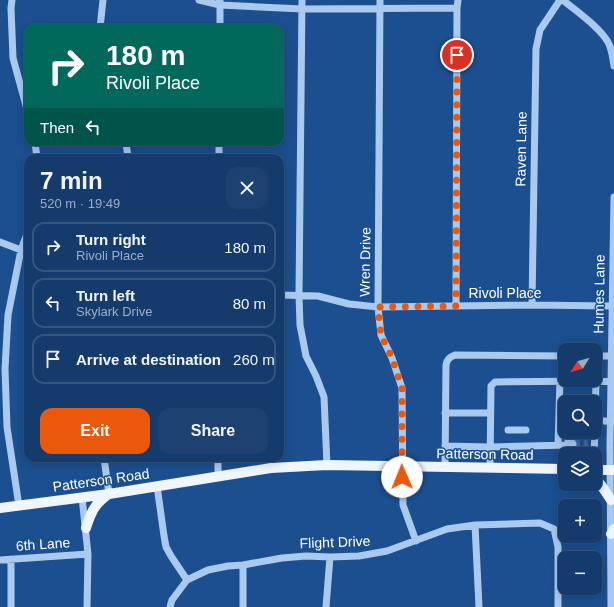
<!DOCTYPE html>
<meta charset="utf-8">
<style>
:root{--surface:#143b6b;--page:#1d4271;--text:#f1f3f6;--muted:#9dadc1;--line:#33557e;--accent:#ea580c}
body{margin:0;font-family:Helvetica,sans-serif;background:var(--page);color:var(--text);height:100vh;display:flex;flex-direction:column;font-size:15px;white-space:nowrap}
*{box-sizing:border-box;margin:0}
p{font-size:13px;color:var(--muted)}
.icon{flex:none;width:22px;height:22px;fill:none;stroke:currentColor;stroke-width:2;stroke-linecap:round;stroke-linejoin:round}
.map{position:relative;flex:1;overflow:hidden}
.drawer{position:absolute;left:24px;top:154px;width:260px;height:308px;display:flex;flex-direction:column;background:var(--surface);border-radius:12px;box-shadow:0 2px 10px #0003,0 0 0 1px var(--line)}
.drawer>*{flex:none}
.guide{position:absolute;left:24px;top:24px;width:260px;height:122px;border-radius:12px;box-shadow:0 2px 10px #0003,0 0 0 1px var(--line);background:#00695c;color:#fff;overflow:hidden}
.needle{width:26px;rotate:233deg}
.fabs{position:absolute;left:558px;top:343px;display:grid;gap:8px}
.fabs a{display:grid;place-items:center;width:44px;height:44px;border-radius:8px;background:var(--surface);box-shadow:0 2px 10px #0003,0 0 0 1px var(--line);font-size:20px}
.pin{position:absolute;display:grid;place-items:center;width:34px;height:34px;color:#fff;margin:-17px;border:2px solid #fff;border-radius:50%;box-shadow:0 1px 4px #0007}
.me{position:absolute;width:44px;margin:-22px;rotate:359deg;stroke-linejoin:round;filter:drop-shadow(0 0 3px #0008)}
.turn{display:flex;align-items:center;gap:14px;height:84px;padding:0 16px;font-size:18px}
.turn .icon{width:52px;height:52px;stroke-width:2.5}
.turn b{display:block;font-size:28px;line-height:34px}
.then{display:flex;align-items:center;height:38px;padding:0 16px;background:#0003;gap:8px;font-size:15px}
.round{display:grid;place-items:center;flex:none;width:42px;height:42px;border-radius:12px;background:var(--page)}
.head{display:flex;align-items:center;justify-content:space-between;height:68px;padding:0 16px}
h1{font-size:24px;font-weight:600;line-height:30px}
.cta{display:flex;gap:8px;margin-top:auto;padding:8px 16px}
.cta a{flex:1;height:46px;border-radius:12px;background:var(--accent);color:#fff;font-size:16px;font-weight:600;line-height:46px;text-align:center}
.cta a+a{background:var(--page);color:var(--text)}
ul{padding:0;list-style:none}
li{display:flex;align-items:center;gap:12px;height:50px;margin:0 8px 6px;padding:0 8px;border:2px solid var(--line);border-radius:12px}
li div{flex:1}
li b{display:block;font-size:15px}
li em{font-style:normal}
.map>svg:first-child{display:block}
</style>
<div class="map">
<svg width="614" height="607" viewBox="0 0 614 607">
<rect width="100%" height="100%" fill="#1b4f8f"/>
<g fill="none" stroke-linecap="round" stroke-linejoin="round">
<path stroke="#3d69a0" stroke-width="7" stroke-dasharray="7 3.5" stroke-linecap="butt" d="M574,437L588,438
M573,444H588"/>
<path stroke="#a9c9ee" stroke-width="7" d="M12,0L11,8L13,58L28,113
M199,0L220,5L302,9L457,8
M302,0L299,295L300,325L306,356L316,376L324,397L327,465
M380,0L378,307L381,335L392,358L402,388L403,505L416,541
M563,0C577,12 601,28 609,44C612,51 613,59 614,66
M100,28L103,0
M220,28V0
M35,142L37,158
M126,142L128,158
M219,158V142
M0,242L21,250
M280,295L318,296L349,304L378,307L532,305L612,306
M532,305L536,49L540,30L560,0
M456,306L457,8L458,0
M595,356H612
M559,410L560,381
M445,413H490
M595,420L596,381
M595,422V420L614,422
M508,430H526
M573,444L568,445V437H574
M558,445L559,410H565
M445,446L490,447L568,445L569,453
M569,454V453H594L595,432
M104,458L109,494
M445,467L446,365C447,359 450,357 455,355L565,356
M490,468L491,386L495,382L596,381L614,382
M218,477V458
M157,486L164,536L166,547L171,556L187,580L172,600L170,607
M82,497L88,554L87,607
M19,506L7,427L5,369L8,315L21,250L28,231
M475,525L479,607
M0,560L88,554
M187,580L208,570L228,566L243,565L282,558L306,556L330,557L359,556L387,551L447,529L475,525L540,523L554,529L558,547V607
M11,607V559
M243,607V565
M326,607L330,557
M611,607L610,445L614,197"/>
<path stroke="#f0f6ff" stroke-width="10" d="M595,470H614
M595,479L601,485L611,500
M0,508L109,494L271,468L327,465L565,469
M86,528C91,512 95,503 110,493
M611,534L614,529"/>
</g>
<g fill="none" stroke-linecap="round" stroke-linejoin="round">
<path stroke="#ea580c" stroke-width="7" stroke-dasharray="0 12.6" d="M402,477V388L392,358L381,335L378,307L456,306L457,55"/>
</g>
<g text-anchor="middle" stroke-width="3" stroke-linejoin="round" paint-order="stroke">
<g font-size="14" fill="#fff" stroke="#1b4f8f">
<text transform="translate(521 149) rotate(-89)" y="5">Raven Lane</text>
<text transform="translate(365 262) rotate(-89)" y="5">Wren Drive</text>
<text x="505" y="298">Rivoli Place</text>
<text transform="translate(599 294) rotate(-89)" y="5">Humes Lane</text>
<text transform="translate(485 454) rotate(1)" y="5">Patterson Road</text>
<text transform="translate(101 480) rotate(-8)" y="5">Patterson Road</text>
<text transform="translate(335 542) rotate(-2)" y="5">Flight Drive</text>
<text transform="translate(43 544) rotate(-4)" y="5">6th Lane</text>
</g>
</g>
</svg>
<div class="fabs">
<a><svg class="needle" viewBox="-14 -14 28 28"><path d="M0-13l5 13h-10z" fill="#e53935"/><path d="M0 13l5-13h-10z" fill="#9dadc1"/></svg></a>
<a><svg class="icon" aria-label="search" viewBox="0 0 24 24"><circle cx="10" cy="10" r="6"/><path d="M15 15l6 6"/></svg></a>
<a><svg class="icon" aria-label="layers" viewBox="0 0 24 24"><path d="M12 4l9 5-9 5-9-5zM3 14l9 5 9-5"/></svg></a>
<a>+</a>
<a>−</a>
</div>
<div class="pin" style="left:457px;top:55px;background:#d93025"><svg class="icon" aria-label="arrive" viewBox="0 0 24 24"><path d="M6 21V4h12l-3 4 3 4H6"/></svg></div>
<svg class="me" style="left:402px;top:477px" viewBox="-20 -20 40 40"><circle r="19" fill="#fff"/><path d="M0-13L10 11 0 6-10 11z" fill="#ea580c"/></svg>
<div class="guide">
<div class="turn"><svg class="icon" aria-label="right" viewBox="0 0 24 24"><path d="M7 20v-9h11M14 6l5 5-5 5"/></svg><div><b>180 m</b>Rivoli Place</div></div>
<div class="then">Then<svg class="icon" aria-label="left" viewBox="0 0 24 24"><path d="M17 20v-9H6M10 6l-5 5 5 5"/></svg></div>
</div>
<section class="drawer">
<div class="head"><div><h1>7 min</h1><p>520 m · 19:49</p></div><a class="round"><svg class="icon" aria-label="close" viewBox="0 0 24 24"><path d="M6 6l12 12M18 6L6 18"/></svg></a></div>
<ul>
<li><svg class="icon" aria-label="right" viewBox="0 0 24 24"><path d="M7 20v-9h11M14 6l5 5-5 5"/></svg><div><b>Turn right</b><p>Rivoli Place</p></div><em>180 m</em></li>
<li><svg class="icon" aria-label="left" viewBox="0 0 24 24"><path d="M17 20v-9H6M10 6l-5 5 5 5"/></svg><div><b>Turn left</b><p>Skylark Drive</p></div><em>80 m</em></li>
<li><svg class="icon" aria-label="arrive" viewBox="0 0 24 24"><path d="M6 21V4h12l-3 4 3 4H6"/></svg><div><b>Arrive at destination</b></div><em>260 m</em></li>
</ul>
<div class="cta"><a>Exit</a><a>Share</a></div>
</section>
</div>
